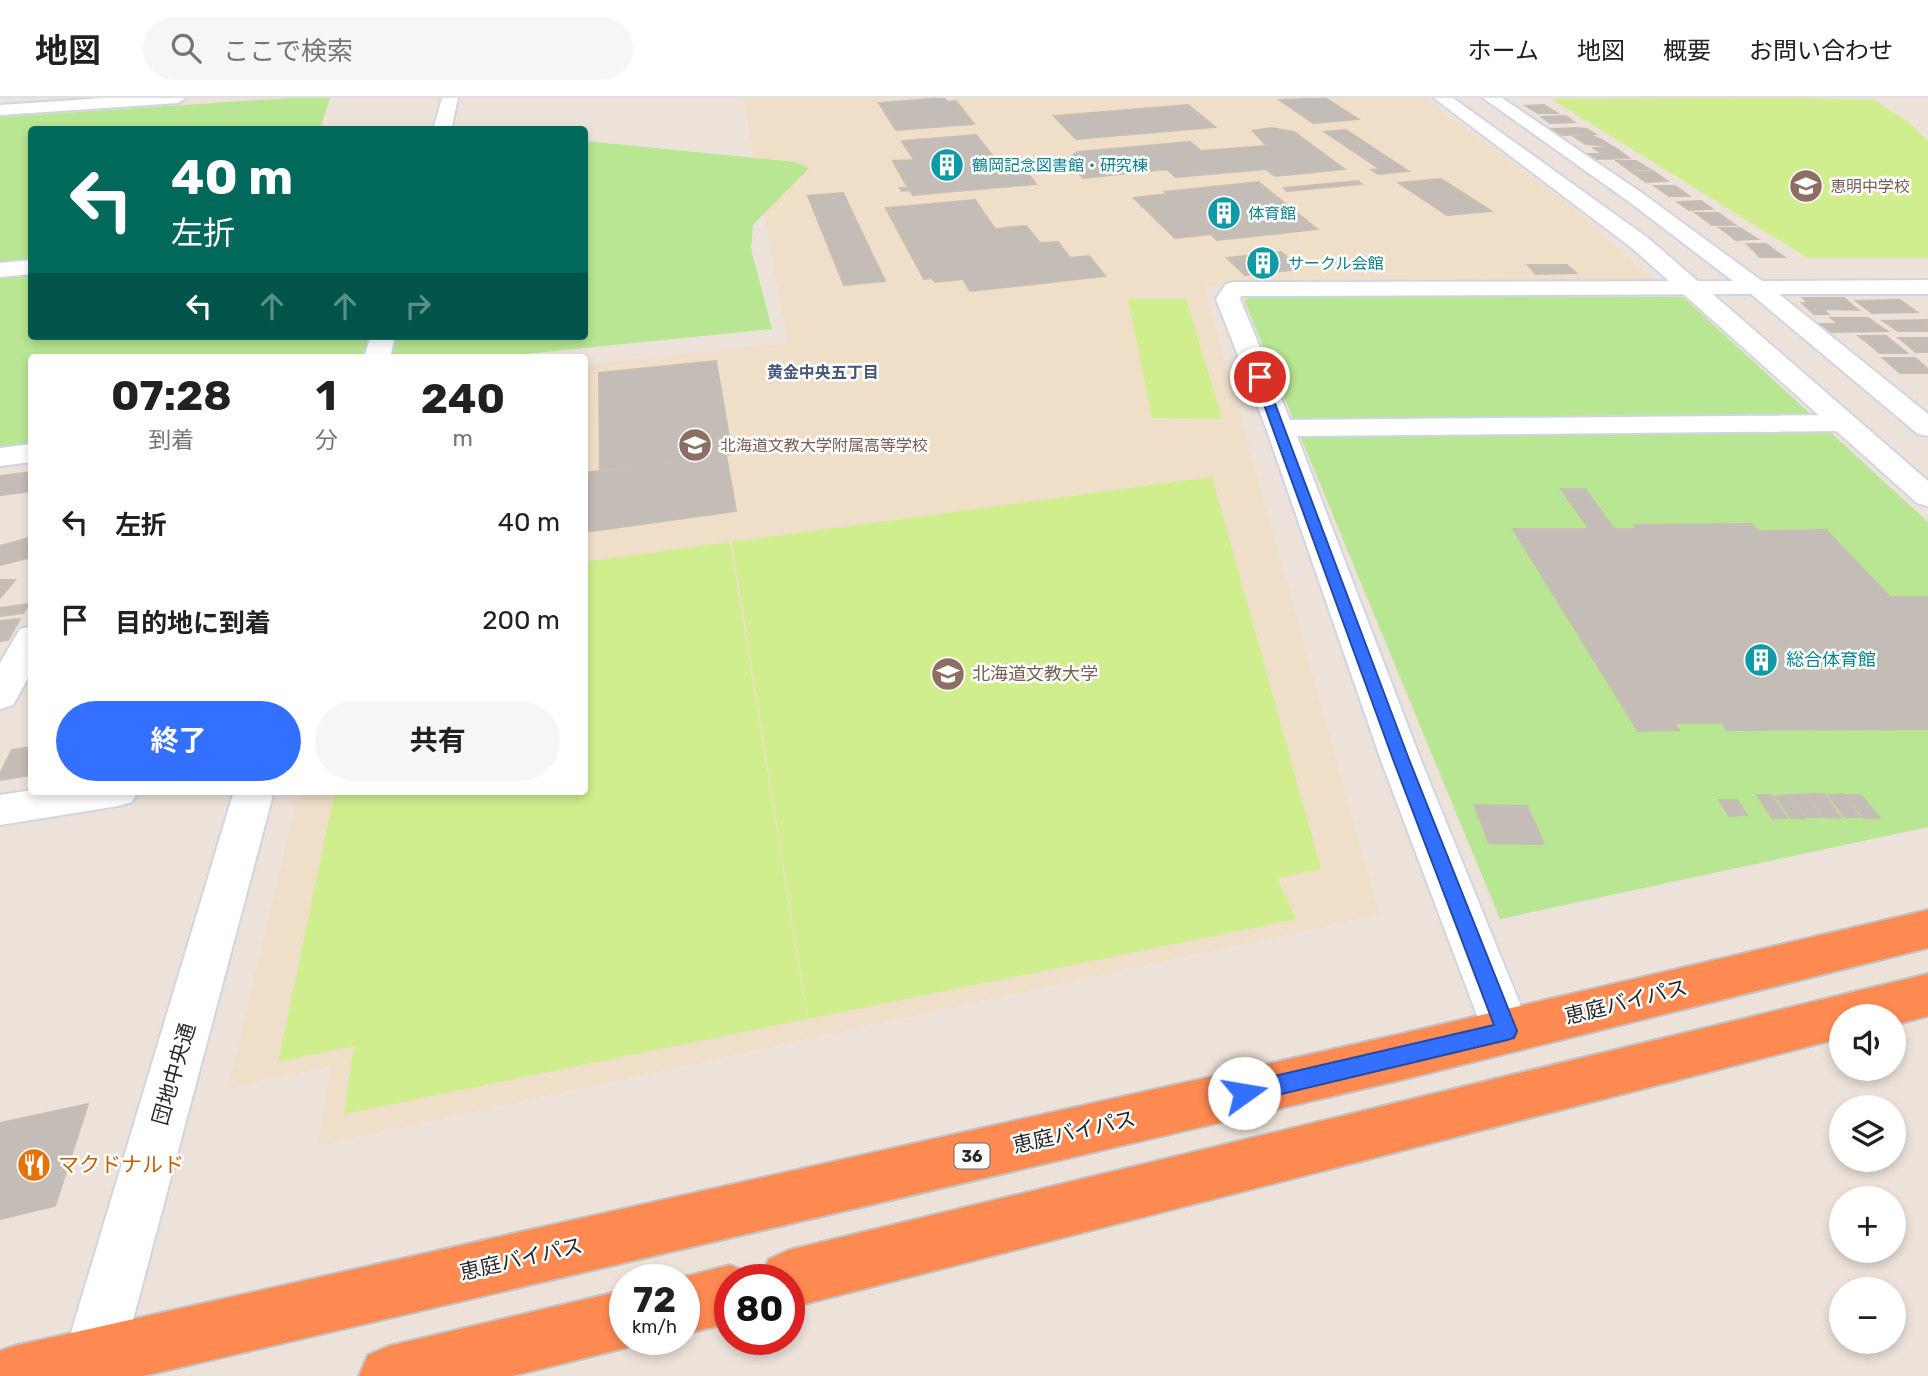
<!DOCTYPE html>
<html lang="ja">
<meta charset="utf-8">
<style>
:root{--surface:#fff;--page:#f6f6f6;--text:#202124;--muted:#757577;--line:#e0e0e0;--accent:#3470ff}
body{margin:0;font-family:Rubik,"Noto Sans JP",sans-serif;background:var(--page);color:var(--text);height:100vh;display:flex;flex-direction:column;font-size:26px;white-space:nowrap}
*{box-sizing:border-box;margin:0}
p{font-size:23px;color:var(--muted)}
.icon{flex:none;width:38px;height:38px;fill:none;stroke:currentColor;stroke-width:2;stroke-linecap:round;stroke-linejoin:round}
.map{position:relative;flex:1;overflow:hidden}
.panel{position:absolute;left:28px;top:256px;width:560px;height:441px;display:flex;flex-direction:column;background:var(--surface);border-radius:7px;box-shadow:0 4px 10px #0003}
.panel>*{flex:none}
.guide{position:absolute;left:28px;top:28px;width:560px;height:214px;border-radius:7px;box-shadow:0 4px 10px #0003;background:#00695c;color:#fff;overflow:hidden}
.fabs{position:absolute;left:1829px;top:906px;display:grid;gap:14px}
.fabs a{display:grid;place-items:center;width:77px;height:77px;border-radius:50%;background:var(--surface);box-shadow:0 4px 10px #0003;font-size:35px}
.speed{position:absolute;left:609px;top:1166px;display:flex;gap:14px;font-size:35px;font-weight:700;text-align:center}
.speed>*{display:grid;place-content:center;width:91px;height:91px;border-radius:50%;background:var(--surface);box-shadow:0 4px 10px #0003;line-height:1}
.speed small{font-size:18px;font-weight:400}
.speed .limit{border:10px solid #d22;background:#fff;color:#111}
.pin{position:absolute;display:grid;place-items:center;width:60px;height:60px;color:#fff;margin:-30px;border:4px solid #fff;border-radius:50%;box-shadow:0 2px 7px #0007}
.me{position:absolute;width:77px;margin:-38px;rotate:77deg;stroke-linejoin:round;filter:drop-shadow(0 0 5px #0008)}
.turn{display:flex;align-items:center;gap:24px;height:147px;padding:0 28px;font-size:32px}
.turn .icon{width:91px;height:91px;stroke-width:2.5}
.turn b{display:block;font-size:49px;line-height:60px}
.lanes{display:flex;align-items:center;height:66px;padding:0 28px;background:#0003;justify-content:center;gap:35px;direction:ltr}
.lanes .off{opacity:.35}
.eta{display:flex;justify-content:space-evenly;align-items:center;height:119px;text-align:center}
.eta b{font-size:42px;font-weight:700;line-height:49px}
.cta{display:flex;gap:14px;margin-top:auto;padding:14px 28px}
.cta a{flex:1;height:80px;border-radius:42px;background:var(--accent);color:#fff;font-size:28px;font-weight:700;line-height:80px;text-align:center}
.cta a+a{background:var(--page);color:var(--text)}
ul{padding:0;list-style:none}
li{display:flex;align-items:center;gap:21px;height:98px;padding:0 28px}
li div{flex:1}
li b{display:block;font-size:26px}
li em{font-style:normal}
header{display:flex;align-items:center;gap:42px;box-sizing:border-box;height:98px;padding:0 35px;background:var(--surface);border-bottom:2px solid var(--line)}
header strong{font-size:33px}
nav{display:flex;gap:38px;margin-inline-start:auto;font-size:24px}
.search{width:490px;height:63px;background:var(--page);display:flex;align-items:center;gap:18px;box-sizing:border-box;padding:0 24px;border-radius:38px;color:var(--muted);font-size:26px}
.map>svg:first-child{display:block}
</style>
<header>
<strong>地図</strong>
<div class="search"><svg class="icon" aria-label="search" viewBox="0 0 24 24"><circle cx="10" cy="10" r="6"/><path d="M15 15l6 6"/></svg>ここで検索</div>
<nav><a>ホーム</a><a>地図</a><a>概要</a><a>お問い合わせ</a></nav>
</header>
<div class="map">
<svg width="1928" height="1278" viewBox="0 0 1928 1278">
<rect width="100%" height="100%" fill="#ece2da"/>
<path fill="#efdec8" d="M743,0H1425L1569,107L1654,182L1204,188L1379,816L318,1047L331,968L228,990L299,693H584L585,267L788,245Z"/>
<path fill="#b8e693" d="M291,0H330L320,31L32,32V238H584L585,43L795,64L809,70L753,127L751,151L772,231L495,259H32L31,347L0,350V19Z
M1253,198L1683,199L1928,424V729L1500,821L1244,202Z"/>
<path fill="#d0ee8e" d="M1783,0L1874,2L1907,23L1928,43V160H1808L1551,1Z
M1128,201H1186L1222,321L1152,320Z
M1212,379L1321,771L1277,780L1296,821L808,921L732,444Z
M730,444L807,921L344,1016L354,948L278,964L335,693H584L585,464Z"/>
<path fill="#c4bcb6" stroke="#c7beb3" stroke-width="2" d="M944,0L947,4L956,3L974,26L896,32L879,5Z
M1325,0L1358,21L1313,25L1280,2Z
M1188,7L1215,29L1076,41L1054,18Z
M1544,7L1557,15H1538L1526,8Z
M1566,18L1574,24L1550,25L1542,19Z
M1271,30L1294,34L1344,71L1275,78L1266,71L1176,79L1167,71L1083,80L1068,60L1078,54L1190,44L1201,53L1267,48L1253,33Z
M1575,30L1587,31L1595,36L1562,37L1552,31Z
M1346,32L1408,73L1378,76L1372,72L1380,71L1325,34Z
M976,37L1004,72L1023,70L1036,86L913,97L910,92L902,93L900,90H908L893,63L914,62L902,43Z
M1592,38L1602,42L1611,48L1586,46L1575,39Z
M1614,49L1629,60L1595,61L1589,56H1602L1594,50Z
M1617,63H1636L1649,71L1629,72Z
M1653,73L1667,83L1646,84L1632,74Z
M1441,81L1491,113L1447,117L1399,85Z
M1358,83L1361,86L1287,93L1284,90Z
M1258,84L1317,131L1217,142L1211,136L1175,140L1134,100L1168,96L1165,94Z
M1655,88H1675L1689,98H1669Z
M843,95L859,129L885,183L844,187L808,98Z
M975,102L995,131L1026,128L1040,145L1058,144L1070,160L1089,158L1105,178L970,193L963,181L935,184L932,180L924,181L886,110Z
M1701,103L1712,111L1689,112L1678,104Z
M1696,115H1718L1735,127H1712Z
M1720,130H1740L1757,141L1736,142Z
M1747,146H1766L1784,159H1760Z
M1281,154L1299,171L1245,177L1227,160Z
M1528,167H1567L1576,175L1536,176Z
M1803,200H1844L1858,212L1823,211L1828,216H1814L1802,205H1809Z
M1900,202L1917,214L1872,215L1856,203Z
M1831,220H1868L1887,233L1831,234L1821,226H1839Z
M1927,222L1928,233H1898L1883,223Z
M1859,238H1886L1907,255H1880Z
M1899,240H1928V254H1916Z
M1883,260H1915L1928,271V275H1900Z
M716,263L732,356L600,373L599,275Z
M726,357L736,413L584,434V375Z
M32,374L29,379H32V393L0,397V378Z
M1561,391H1585L1614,431H1637L1634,427L1752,426L1758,433L1826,432L1890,499H1928V631L1727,632L1722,625H1674L1679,632L1638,633L1513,431H1589Z
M32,439V459L0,467V448Z
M0,482H15L0,500Z
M29,506L23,515L0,518V510Z
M20,521L8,542L0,543V523Z
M32,649V677L0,682V676L12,652Z
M1805,696L1821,719H1807L1790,697Z
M1807,696H1824L1841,720L1824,719Z
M1843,696L1860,719H1845L1828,697Z
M1757,697H1771L1787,720H1772Z
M1790,697L1805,720H1791L1775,698Z
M1846,697H1861L1880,720H1864Z
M1719,702H1737L1747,717L1729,718Z
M1474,707L1527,708L1544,746L1489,745Z
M88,1006L55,1108L0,1121V1025Z"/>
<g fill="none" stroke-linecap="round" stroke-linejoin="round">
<g stroke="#cfd5e3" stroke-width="4">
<path id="street" d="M1483,0H1502L1642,95L1762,183L1928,182V196H1779L1928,316V338L1918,336L1751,196L1241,198L1240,201L1290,322L1843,317L1853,319L1857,325L1853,331L1843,333L1297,338L1422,665L1531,933L1524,948L1507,955L1490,948L1483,933L1382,665L1266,330L1216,201L1226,186L1234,184L1733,183L1628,103Z
M32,528V573L13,607L0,611V565L20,531Z"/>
</g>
<g stroke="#cfd5e3" stroke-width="4">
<path id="secondary" d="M104,0H186L178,5L0,17V7Z
M442,0H458L451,32H433Z
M1434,0H1453L1648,140L1928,383V408L1917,405L1632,150Z
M32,162V176L0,179V165Z
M371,238H395L390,259H364Z
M32,346V364L0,368V350Z
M32,692V693H138L132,704L118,708L0,727V697Z
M234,693H274L118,1278H58Z"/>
</g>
<g stroke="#c3c3c3" stroke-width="4">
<path id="highway" d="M1928,812V850L1405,981L143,1278H0V1253L14,1248L1405,935Z
M1928,876V918L1894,927V919H1841V940L789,1210V1181H760L769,1161L789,1152Z
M730,1167L750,1176L753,1181H730V1225L684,1236V1181H676Z
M625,1192V1241H646L625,1250L512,1278H359L368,1257L389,1248Z"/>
</g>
<use href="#street" fill="#fff" fill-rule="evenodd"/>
<use href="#secondary" fill="#fff" fill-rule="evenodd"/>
<use href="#highway" fill="#ff8a52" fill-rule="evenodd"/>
</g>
<path fill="#3470ff" stroke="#2249a6" stroke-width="2" d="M1260,275L1265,279L1410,664L1517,933L1514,940L1507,942L1244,1005L1237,1002L1234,995L1237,988L1244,985L1494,927L1394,664L1254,279Z"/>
<defs>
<g id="building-disc" transform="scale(1.75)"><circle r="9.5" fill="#0f9aa8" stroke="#fff"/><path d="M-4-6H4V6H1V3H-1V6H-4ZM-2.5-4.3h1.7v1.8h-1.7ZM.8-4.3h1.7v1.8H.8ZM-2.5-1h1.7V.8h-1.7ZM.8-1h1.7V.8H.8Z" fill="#fff"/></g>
<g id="school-disc" transform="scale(1.75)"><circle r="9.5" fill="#8d6e63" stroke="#fff"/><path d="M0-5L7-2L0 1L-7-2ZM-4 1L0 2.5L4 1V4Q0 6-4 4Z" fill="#fff"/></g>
<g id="university-disc" transform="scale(1.75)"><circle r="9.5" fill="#8d6e63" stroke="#fff"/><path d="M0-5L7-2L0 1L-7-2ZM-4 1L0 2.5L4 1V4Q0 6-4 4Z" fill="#fff"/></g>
<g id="restaurant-disc" transform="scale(1.75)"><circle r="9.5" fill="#e8710a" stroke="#fff"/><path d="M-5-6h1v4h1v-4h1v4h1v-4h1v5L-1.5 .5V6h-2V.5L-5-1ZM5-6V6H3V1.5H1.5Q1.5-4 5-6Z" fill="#fff"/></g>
</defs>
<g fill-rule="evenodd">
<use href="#building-disc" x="947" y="67"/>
<use href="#school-disc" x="1806" y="88"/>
<use href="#building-disc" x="1224" y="115"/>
<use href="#building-disc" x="1263" y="165"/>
<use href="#school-disc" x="695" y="347"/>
<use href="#building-disc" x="1761" y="562"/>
<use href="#university-disc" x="948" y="576"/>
<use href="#restaurant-disc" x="34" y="1067"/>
</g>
<g text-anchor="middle" stroke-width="5" stroke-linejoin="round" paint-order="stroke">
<g font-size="16" fill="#0d838f" stroke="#fff" text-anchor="start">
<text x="972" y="73">鶴岡記念図書館・研究棟</text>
<text x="1248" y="121">体育館</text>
<text x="1288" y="171">サークル会館</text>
</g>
<g font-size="16" fill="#785e54" stroke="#fff" text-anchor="start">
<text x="1830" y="94">恵明中学校</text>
<text x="720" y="353">北海道文教大学附属高等学校</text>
</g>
<g font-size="16" font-weight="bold" fill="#47567c" stroke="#fff">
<text x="823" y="280">黄金中央五丁目</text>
</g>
<rect fill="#fff" stroke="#696969" stroke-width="2" x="954.5" y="1045.5" width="35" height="25" rx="5"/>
<g font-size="16" font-weight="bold" fill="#292929">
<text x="972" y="1064">36</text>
</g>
<g font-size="18" fill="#0d838f" stroke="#fff" text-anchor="start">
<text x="1786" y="568">総合体育館</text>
</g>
<g font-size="18" fill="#785e54" stroke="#fff" text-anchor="start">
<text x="972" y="582">北海道文教大学</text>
</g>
<g font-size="21" fill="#292929" stroke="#fff">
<text transform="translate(1626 904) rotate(-14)" y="7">恵庭バイパス</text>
<text transform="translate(174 976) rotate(-74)" y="7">団地中央通</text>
<text transform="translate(1074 1034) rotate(-13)" y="7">恵庭バイパス</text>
<text transform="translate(521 1161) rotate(-13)" y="7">恵庭バイパス</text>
</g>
<g font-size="21" fill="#c56008" stroke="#fff" text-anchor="start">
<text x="58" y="1074">マクドナルド</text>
</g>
</g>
</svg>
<div class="fabs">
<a><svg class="icon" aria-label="sound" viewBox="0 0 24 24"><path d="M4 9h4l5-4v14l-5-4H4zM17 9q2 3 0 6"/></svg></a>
<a><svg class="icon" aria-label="layers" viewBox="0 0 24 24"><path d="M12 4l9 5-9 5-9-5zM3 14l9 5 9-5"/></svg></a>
<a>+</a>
<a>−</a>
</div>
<div class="speed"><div>72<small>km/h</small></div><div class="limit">80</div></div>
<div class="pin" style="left:1260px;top:279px;background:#d93025"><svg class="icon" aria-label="arrive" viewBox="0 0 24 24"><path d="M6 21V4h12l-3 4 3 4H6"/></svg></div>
<svg class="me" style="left:1244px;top:995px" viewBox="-20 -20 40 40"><circle r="19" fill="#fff"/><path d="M0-13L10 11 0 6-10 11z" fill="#3470ff"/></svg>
<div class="guide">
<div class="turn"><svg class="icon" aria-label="left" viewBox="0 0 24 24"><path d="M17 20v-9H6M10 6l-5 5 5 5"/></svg><div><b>40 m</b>左折</div></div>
<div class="lanes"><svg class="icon" aria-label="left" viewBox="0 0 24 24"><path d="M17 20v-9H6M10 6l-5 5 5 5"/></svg><svg class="icon off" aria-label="ahead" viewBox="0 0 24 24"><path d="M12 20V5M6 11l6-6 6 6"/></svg><svg class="icon off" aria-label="ahead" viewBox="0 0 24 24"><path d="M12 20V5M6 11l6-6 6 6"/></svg><svg class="icon off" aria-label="right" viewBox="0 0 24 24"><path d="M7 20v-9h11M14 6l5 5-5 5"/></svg></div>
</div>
<section class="panel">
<div class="eta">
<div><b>07:28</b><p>到着</p></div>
<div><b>1</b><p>分</p></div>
<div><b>240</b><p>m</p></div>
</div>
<ul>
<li><svg class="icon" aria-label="left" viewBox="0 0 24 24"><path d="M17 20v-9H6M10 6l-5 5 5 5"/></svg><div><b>左折</b></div><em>40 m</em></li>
<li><svg class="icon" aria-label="arrive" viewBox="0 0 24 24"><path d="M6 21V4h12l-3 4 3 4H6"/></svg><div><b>目的地に到着</b></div><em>200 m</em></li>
</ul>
<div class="cta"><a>終了</a><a>共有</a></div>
</section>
</div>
